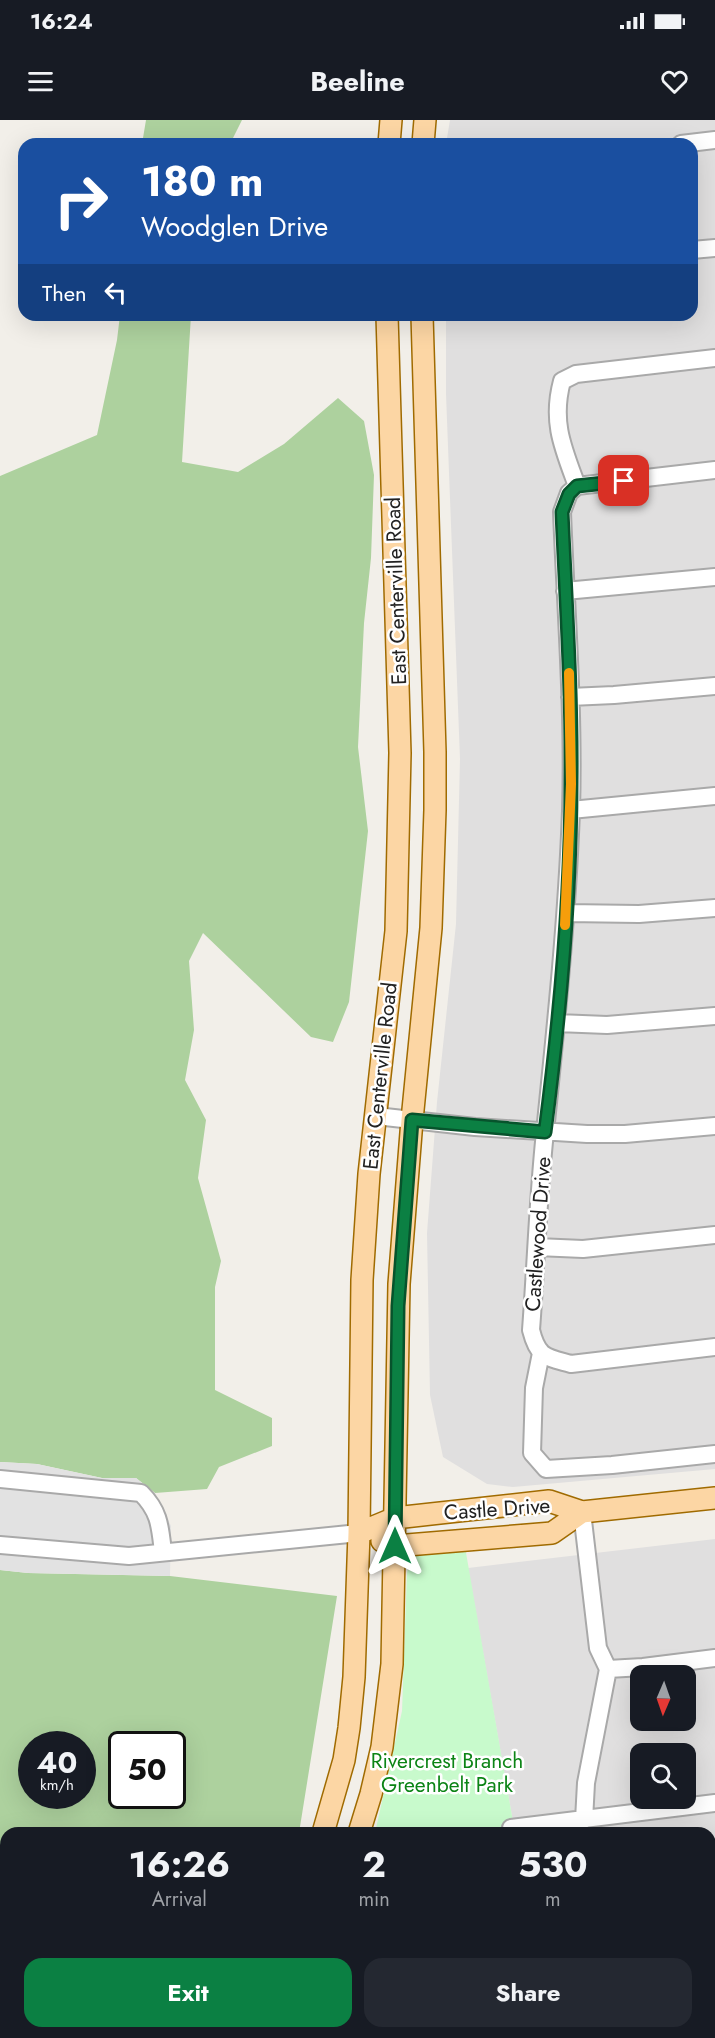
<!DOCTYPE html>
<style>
:root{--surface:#171b24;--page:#242831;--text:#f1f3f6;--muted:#9ea1a6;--accent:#0b8043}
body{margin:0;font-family:Jost,sans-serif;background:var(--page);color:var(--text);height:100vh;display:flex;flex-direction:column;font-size:22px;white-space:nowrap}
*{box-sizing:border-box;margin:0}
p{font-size:20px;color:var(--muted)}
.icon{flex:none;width:33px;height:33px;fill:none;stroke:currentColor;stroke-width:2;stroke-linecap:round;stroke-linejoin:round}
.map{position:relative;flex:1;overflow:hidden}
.details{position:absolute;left:0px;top:1707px;width:716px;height:212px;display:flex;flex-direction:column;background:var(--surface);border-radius:18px 18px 0 0;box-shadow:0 6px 24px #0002}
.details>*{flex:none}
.hud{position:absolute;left:18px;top:18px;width:680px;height:183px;border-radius:18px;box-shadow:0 6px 24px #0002;background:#1a4fa0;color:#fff;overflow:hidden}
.needle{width:39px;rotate:182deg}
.controls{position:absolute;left:630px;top:1545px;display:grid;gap:12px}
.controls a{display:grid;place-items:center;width:66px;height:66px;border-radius:12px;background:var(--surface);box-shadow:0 6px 24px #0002;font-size:30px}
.speed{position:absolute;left:18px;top:1611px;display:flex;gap:12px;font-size:30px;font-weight:700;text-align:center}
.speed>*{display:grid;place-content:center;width:78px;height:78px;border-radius:50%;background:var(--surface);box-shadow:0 6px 24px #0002;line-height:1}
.speed small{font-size:15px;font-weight:400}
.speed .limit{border:3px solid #111;border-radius:9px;background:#fff;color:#111}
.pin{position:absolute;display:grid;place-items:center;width:51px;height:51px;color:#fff;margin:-26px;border-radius:12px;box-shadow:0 3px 9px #0006}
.me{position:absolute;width:66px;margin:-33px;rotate:0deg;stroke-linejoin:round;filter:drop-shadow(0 0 4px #0008)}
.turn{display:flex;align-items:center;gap:21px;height:126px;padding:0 24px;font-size:27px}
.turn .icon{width:78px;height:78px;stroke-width:2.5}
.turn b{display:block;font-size:42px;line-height:51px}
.then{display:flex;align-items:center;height:57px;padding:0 24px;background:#0003;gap:12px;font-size:22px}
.eta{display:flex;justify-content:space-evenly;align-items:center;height:102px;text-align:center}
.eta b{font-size:36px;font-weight:700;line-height:42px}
.cta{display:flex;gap:12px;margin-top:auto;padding:12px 24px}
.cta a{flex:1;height:69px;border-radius:18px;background:var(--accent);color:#fff;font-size:24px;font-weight:700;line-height:69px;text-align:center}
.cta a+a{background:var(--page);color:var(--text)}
.status{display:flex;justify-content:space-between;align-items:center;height:42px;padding:0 30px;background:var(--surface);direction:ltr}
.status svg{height:16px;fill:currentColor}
header{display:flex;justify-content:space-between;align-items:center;height:78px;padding:0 24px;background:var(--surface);font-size:27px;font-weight:700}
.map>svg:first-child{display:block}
</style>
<div class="status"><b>16:24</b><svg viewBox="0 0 49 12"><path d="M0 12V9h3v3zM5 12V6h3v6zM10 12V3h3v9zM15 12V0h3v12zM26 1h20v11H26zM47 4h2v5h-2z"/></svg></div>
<header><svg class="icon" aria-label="menu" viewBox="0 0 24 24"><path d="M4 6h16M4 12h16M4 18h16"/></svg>Beeline<svg class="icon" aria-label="heart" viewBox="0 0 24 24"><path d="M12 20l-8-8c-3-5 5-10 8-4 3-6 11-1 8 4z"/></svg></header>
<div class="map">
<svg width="715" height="1918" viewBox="0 0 715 1918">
<rect width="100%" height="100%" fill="#f2efe9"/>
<path fill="#e0dfdf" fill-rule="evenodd" d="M450,0H715V1349L513,1367L487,1364L443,1337L430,1275L427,1113L437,982L456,804L460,639L446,274V195H692V24H446Z
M715,1419V1918H551L550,1913L710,1912V1713H515L468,1448ZM640,1556H686V1600H640ZM640,1634H686V1678H640Z"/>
<path fill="#add19e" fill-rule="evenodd" d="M146,0H242L230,24H142Z
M120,195H191L182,342L238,352L284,324L338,278L364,301L374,355L371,438L364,503L358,627L368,711L349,882L333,922L311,917L203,813L189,841L194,910L185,960L206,1000L198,1058L221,1141L215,1167V1270L272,1298V1326L219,1347L207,1369L155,1373L136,1358H102L37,1344L0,1342V356L97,315L117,220Z
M0,1450L28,1453L170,1456L337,1476L299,1713H6V1912H247V1918H0ZM32,1624H82V1676H32ZM122,1624H172V1676H122Z"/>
<path fill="#c8facc" d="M465,1427L515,1713H375L402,1591L407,1453L410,1440L420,1432Z
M329,1913L550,1912L551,1918H329Z"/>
<path fill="#e2e2e2" d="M0,1342L37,1344L102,1358H136L155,1373L171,1406L170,1456L28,1453L0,1450Z"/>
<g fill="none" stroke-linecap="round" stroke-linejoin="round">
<g stroke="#a9a9a9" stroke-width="20">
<path id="minor" d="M681,24L715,20
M692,130L715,128
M715,350L577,366L569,373L562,392C566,492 574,592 571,691C567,799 556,905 545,1012C538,1077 536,1144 531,1210C538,1238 546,1237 571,1244L715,1227
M577,366C563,328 551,302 562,261L576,254L715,238
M565,471L715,457
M570,577L614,575L715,566
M571,690L715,676
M566,793L639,794L715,788
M557,903L607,905L715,896
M376,996L475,1007L587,1014H625L715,1006
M537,1127L583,1129L715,1115
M541,1233L534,1268L532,1333L546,1349L612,1345L715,1334
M0,1359L141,1373C160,1392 160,1407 163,1432
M582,1392L598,1528L608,1549L643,1547L715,1538
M0,1425L129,1436L359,1413
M584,1700L586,1663L608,1549
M511,1708L715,1683
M710,1792H715
M710,1907L715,1906
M654,1914L663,1912"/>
</g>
<g stroke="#a06b00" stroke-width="24">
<path id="major" d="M389,24L391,0
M423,24L425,0
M359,1413L395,1398L549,1381L582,1392L715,1378
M382,1421L395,1426L552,1413L582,1392
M323,1713L344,1640L349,1608L354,1557L359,1413L362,1160L369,1054L396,811L400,633L387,195
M359,1713L371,1674L382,1627L392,1544L399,1164L412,1000L431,808L435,690V632L422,195
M278,1918V1912
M314,1918L315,1912"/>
</g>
<use href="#minor" stroke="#fff" stroke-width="16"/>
<use href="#major" stroke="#fcd6a4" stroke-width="21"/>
</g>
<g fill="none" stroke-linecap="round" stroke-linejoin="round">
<g stroke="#07532c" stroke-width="15">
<path id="route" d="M395,1426L398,1186L412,1000L545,1012C560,896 571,778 571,661C572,572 566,482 562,392L569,374L577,366L624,361"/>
</g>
<use href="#route" stroke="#0b8043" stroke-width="10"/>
<path stroke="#f59e0b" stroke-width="10" d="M565,805L571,664L569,553"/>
</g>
<g text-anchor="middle" stroke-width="5" stroke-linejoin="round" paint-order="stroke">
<g font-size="21" fill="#222" stroke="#fff">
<text transform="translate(396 471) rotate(-92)" y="7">East Centerville Road</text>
<text transform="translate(380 956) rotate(-84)" y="7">East Centerville Road</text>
<text transform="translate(538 1114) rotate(-86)" y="7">Castlewood Drive</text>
<text transform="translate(497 1389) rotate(-4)" y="7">Castle Drive</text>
</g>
<g font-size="21" fill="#0c8416" stroke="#fff">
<text x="447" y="1648">Rivercrest Branch<tspan x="447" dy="24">Greenbelt Park</tspan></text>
</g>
</g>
</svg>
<div class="controls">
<a><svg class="needle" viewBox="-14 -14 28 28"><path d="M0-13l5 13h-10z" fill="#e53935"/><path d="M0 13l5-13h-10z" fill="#9ea1a6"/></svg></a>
<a><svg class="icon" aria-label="search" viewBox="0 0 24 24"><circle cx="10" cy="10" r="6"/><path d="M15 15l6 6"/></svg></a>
</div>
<div class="speed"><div>40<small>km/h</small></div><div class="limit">50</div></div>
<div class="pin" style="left:624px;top:361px;background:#d93025"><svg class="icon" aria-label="arrive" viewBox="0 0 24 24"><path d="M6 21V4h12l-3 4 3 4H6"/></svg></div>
<svg class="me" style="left:395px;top:1426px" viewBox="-20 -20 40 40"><path d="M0-17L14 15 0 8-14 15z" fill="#0b8043" stroke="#fff" stroke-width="4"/></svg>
<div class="hud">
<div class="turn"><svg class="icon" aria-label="right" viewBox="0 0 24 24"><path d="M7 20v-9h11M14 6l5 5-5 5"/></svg><div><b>180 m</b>Woodglen Drive</div></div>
<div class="then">Then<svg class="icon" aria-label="left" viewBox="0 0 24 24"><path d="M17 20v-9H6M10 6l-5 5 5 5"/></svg></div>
</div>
<section class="details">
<div class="eta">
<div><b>16:26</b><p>Arrival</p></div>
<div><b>2</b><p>min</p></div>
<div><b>530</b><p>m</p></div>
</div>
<div class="cta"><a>Exit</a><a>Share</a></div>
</section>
</div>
